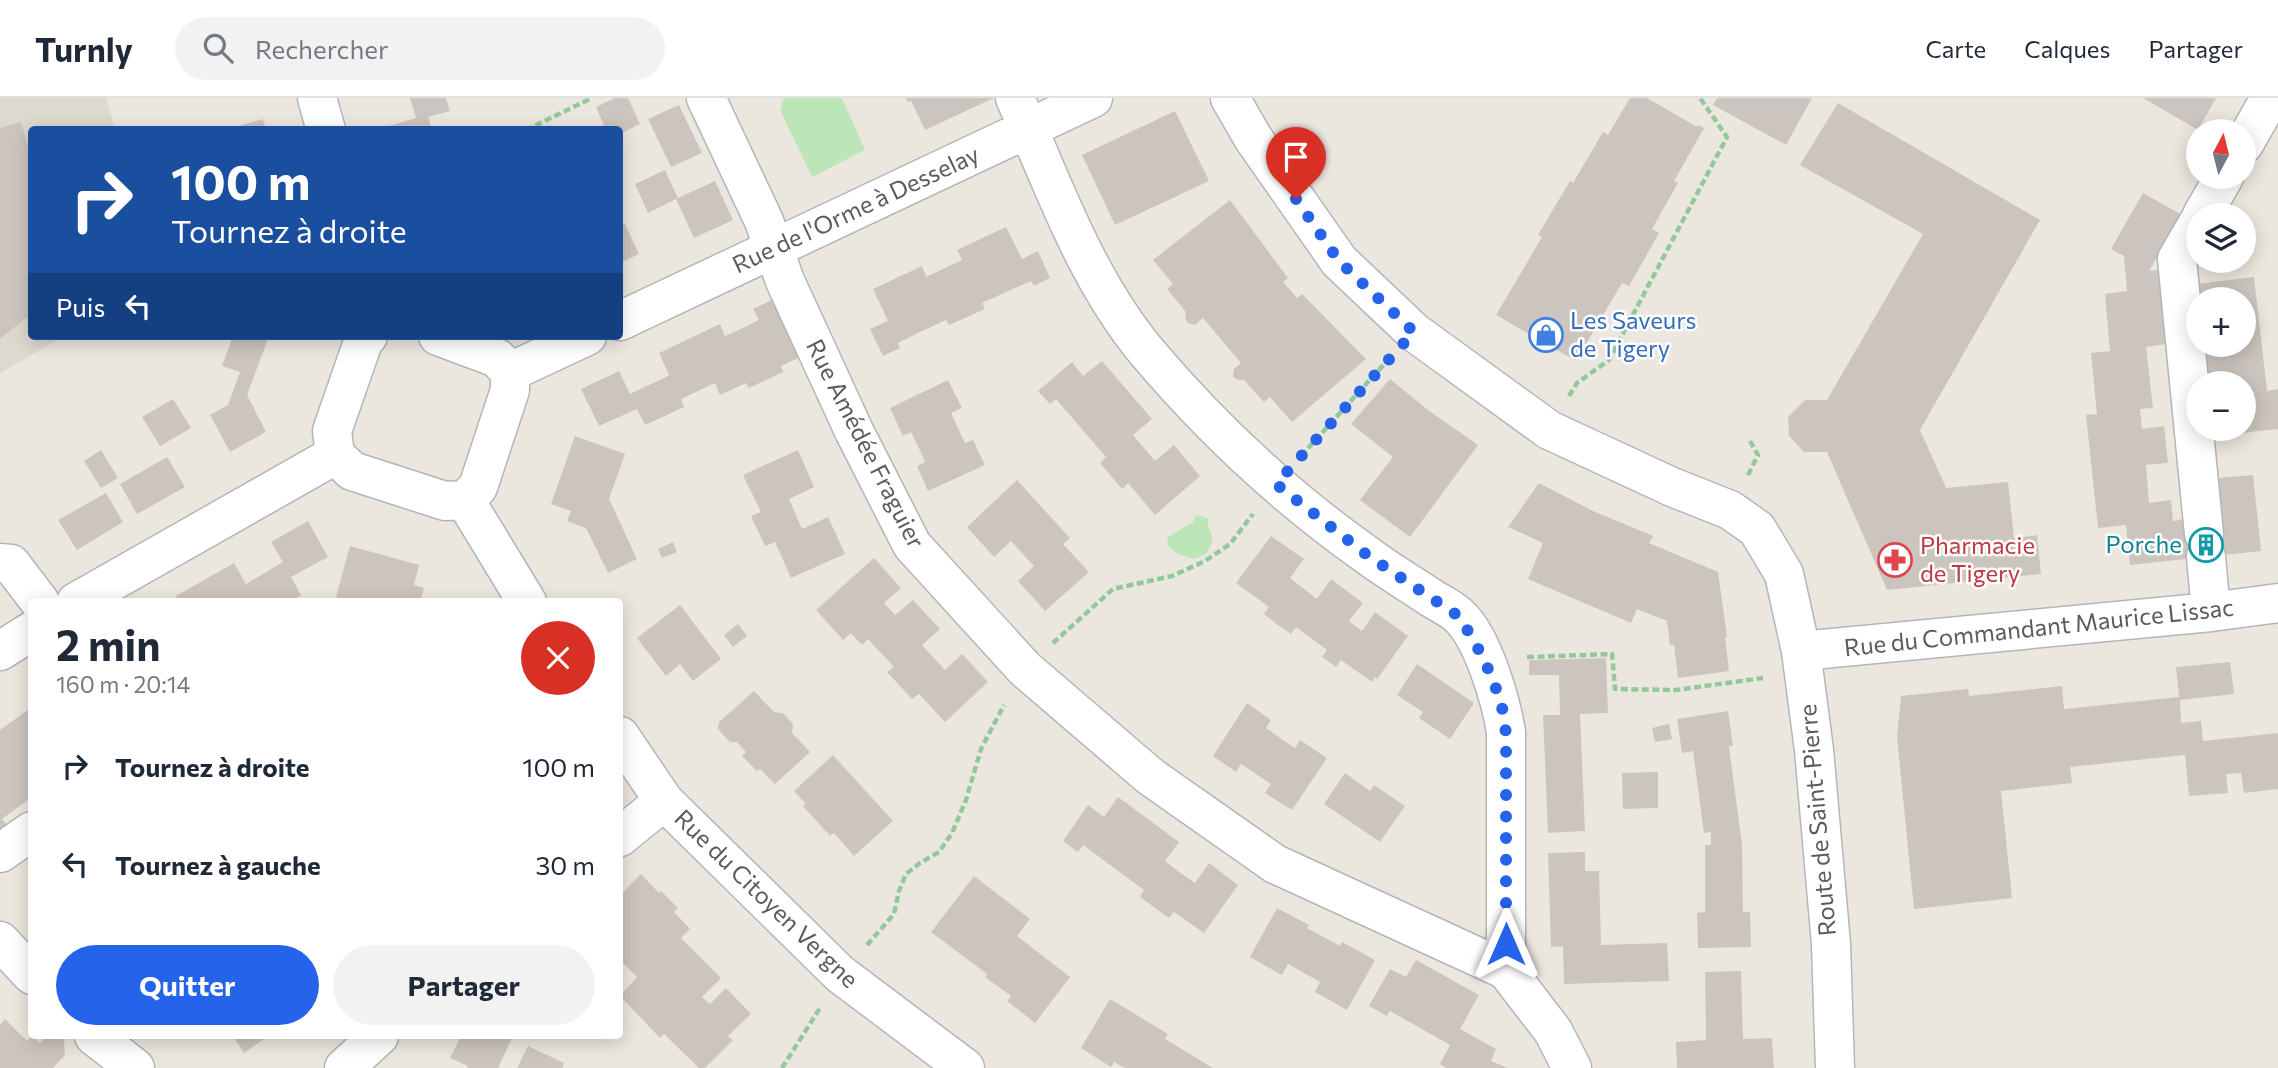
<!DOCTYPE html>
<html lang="fr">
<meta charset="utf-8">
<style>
:root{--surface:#fff;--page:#f2f2f3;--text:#1f2937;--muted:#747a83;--line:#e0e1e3;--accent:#2563eb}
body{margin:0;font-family:Commissioner,sans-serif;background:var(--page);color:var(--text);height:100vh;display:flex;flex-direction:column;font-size:26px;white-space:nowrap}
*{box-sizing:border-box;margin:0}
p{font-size:23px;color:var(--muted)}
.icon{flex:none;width:38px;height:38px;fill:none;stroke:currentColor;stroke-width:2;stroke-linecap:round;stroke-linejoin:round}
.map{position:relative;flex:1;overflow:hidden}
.details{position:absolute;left:28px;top:500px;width:595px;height:441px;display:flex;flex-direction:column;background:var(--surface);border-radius:7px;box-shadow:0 4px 18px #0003}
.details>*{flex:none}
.guide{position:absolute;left:28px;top:28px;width:595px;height:214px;border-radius:7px;box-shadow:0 4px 18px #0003;background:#1a4fa0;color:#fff;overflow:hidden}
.needle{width:46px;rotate:7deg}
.controls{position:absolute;left:2186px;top:21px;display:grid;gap:14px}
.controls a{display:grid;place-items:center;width:70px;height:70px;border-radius:50%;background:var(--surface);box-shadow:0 4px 18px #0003;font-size:35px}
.pin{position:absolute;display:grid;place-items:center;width:60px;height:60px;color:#fff;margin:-72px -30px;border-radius:50% 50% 50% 0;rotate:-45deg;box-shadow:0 0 7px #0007}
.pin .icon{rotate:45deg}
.me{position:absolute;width:77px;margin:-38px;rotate:0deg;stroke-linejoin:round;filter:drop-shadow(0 0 5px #0008)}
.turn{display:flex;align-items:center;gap:24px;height:147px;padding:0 28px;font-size:32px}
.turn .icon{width:91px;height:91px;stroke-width:2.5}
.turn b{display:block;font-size:49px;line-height:60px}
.then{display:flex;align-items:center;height:66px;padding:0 28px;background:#0003;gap:14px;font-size:26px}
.round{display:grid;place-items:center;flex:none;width:74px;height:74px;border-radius:37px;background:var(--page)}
.head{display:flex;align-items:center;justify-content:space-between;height:119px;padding:0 28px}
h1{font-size:42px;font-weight:700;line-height:52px}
.cta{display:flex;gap:14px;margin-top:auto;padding:14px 28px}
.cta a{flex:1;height:80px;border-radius:42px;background:var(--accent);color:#fff;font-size:28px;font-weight:700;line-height:80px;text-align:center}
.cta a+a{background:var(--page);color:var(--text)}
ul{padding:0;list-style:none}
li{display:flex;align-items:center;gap:21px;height:98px;padding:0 28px}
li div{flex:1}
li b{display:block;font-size:26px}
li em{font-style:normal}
header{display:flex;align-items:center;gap:42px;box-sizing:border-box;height:98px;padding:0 35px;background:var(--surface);border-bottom:2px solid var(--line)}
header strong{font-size:33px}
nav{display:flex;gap:38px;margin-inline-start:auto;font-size:24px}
.search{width:490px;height:63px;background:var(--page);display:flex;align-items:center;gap:18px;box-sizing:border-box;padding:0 24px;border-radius:38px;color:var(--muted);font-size:26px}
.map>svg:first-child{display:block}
</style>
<header>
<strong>Turnly</strong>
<div class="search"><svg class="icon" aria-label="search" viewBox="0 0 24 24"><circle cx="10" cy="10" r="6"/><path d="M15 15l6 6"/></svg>Rechercher</div>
<nav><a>Carte</a><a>Calques</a><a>Partager</a></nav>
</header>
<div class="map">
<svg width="2278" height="970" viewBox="0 0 2278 970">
<rect width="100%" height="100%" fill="#ece7de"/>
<path fill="#ded9cf" d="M0,0H106L115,31L32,32V238H64L0,275Z"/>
<path fill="#bce6b8" d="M784,0H842L865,52L812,79L780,12Z
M1196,417L1208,420V428L1213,441L1207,455L1195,461L1178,456L1167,447L1168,439L1193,424Z"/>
<path fill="#ccc5bf" d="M410,0H446L450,13L428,19L432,32H375L416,20Z
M615,0H628L640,26L620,36V32H606L596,9Z
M906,0H994L925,32L911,3L908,4Z
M1630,0H1647L1697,29L1698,27L1704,30L1674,83L1678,85L1652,131L1659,135L1629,188L1622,185L1576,263L1496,217L1542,139L1538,137L1570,83L1573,85L1603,34L1608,37Z
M1717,0H1812L1786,47L1713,7Z
M2143,0H2216L2198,32Z
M1838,5L2040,122L1920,332L1946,390L2008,384L2014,440L2037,437L2041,476L1887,492L1827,354H1804L1789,338L1788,319L1805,302H1827L1923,136L1800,67Z
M679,7L702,55L671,69L648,21Z
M1175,13L1209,83L1115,127L1082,57Z
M263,21L266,32H229V31Z
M21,24L32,63V215L0,241V30Z
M665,72L678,100L715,83L733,122L694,140L676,101L648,115L635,86Z
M2143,95L2182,117L2149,173L2159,172L2166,246L2146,249L2153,310L2140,311L2142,331L2164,328L2168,365L2146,367L2149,405L2171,402L2173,423L2185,421L2217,380L2253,377L2261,453L2130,467L2126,427L2098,430L2086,317L2097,316L2091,255L2110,253L2105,196L2127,193L2124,158L2111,151Z
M1230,102L1288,180L1283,184L1297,200L1302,196L1366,261L1292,324L1270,299L1264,304L1244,282H1238L1233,279L1234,271L1241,265L1203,220L1195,227L1188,225L1185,220L1186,214L1167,191L1173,186L1153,162Z
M625,126L639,156L620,165V128Z
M1006,129L1022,161L1038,153L1050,180L1034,188L1031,183L982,205L985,211L949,227L946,222L922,233L898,245L900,250L883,258L870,231L888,223L873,191L922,168L926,179L962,162L957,152Z
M2254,179L2267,293L2278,291V331L2214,338L2213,331H2244V285H2208L2203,247H2244V201H2198L2196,186Z
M780,198L807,256L781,268L783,274L749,290L746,285L720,297L715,285L681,301L684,309L645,327L637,311L599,328L581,291L619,273L630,296L668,278L669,277L659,255L720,226L725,238L741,231L759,222L753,211Z
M233,238H269L247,297L266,334L230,354L210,317L228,307L240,274L222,268Z
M1102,263L1152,321L1133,337L1155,363L1174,347L1200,378L1155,417L1128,385L1122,391L1100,365L1106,359L1056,301L1050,306L1038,293L1072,264L1083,278Z
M1390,281L1428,312L1478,347L1410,439L1360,402L1393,359L1351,326Z
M948,282L962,310L951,315L965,345L973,342L985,367L928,393L917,368L925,364L918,348L911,334L903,338L890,310Z
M173,301L191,330L160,348L142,319Z
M575,338L625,356L609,401L637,461L608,475L586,430L567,423L571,413L551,406Z
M101,352L118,380L101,390L84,363Z
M798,352L814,389L789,401L802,431L828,419L845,456L791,480L775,444L765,448L751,418L761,414L743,377Z
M167,359L185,389L137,416L120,386Z
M1017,382L1070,440L1063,446L1089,474L1045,513L1018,483L1034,468L1011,443L994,459L967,429Z
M1539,385L1593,413L1653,438L1649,445L1718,474L1727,539H1725L1729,573L1678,580L1674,547H1670L1667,523L1637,511L1631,525L1528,481L1543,445L1508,429Z
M106,395L123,424L77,452L58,422Z
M308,423L328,459L291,479L301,497L289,504H179L176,498L234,465L246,486L283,464L271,444Z
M1271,438L1304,461L1290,480L1317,501L1331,481L1363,505L1349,523L1362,533L1375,514L1408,538L1377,581L1375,579L1372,584L1341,562L1336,569L1322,559L1327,552L1296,529L1291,536L1278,527L1264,516L1269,509L1236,485Z
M673,444L677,454L662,460L658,451Z
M350,448L419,467L414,487L424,490L420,504H353L336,499Z
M874,460L901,490L884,505L895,517L913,502L940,531L922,547L932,558L945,572L962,556L988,584L945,624L919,596L912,601L887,574L894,569L868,541L862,547L851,535L843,542L816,512Z
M680,507L721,561L693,583L680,566L666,578L637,540Z
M738,526L747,538L733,549L724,537Z
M1606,560L1608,615L1580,616L1585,733L1548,735L1543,617H1560L1559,577H1529V562Z
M2230,564L2234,596L2180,602L2181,625L2201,623L2203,643L2278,635V691L2244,695L2241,675L2226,676L2228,695L2189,698L2185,657L2070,669L2072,685L2001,693L2012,800L1914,811L1897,639L1901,598L1968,591L1969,598L2062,588L2064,611L2141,603L2179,599L2176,569Z
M1417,566L1474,605L1450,641L1419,620L1423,614L1397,597Z
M754,593L774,614L783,615L793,626L792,635L810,654L775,686L760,671L757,673L742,658L746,654L737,644H730L718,631L719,624Z
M1247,605L1271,622L1266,630L1280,640L1295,650L1300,642L1327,660L1292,712L1265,695L1271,686L1241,666L1236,674L1213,658Z
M32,609V699L2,721L8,728L0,734V632Z
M1728,613L1733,648H1729L1742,747L1743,814H1750L1751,849L1698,850L1697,815L1705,814V747H1711V734L1704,735L1693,653L1682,655L1677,621Z
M1669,626L1672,641L1655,644L1652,630Z
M833,657L893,723L854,758L834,735L830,738L803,708L806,706L794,693Z
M1658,674V710L1623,711L1622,675Z
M1345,675L1370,693L1374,687L1405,708L1380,744L1324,706Z
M1118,699L1179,744L1165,763L1179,774L1195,785L1209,765L1238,787L1204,835L1174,814L1169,820L1140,799L1144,792L1083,747L1078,754L1063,743L1088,707L1104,719Z
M1585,754V773H1599L1601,847L1667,845L1669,883L1564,886L1563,848L1551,849L1548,755Z
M641,776L659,795L661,793L678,810L674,814L690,831L681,840L721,880L702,899L710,906L726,890L751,916L728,938L733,942L705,970H699L664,936L660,940L620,898L637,879L622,864H620V797Z
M974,778L1030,821L1017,838L1070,879L1035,925L1007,903L1011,898L985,879L987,876L931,834Z
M1277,810L1309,827L1307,830L1340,848L1342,844L1375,862L1347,912L1315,894L1320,884L1288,866L1282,877L1250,859Z
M1416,862L1479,897L1460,931L1496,951L1491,963L1508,970H1446L1440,966L1450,947L1390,913L1387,918L1369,908L1390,871L1406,879Z
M1741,873L1743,941L1772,940L1774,970H1677L1676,944L1706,942L1705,874Z
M1110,901L1168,936L1165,941L1213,970H1125L1114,964L1111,969L1081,950Z
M5,921L27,943L32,938L40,945L46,938H60L64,943L65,957L53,970H0V927Z
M233,938H268L244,955Z
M461,938H513L498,970H467L468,968L450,960Z
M528,948L564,965L562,970H517Z"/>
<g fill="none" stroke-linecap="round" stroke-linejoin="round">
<g stroke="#b1b6ba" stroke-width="41">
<path id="street" d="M317,0L326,32
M706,0L764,123L785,183L854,333L912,447L1025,571L1151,679L1275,766L1506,872L1553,933L1572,970
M1015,0C1053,86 1085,179 1146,253C1210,329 1285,399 1367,457C1388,473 1411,486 1433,501C1441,506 1452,511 1459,518C1483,540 1501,603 1506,634V872
M2244,46L2270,0
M2202,117L2224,79
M2198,125L2177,161L2204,436
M620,223L1093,0
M368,238L364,241L332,333L335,357L352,373L445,403L465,402L478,389L510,292V274L497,260L438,238
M510,274L587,238
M465,402L527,504
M2206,459L2211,514
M0,465L11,466L40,504
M76,504L335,357
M0,553L32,533
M1801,553L2211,514L2278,505
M620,638L664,703L840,876L965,970
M620,739L664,703
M0,755L32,733
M0,843L32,877
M94,938L135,970
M344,970L379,938"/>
</g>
<g stroke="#b2b7bd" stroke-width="41">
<path id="secondary" d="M1230,0L1253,40L1339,163L1414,234L1549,332L1672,389L1730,412L1757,431L1784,476L1801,553L1814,652L1831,846L1835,970"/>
</g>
<path stroke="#92c99c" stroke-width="4.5" stroke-dasharray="7 3.5" stroke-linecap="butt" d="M526,32L592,0
M1569,298L1577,285L1609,262L1727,39L1700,0
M1301,358L1387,263
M1748,377L1758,357L1750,343
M1053,545L1113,491L1172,478L1205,463L1230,446L1253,416
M1527,559L1612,556L1615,591L1676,592L1763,580
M867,847L894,816L899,793L906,776L920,765L939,754L952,735L966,702L981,651L1004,607
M782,970L820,910"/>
<use href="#street" stroke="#fff" stroke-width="38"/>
<use href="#secondary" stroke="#fff" stroke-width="38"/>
</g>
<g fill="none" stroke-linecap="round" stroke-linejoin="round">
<path stroke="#2563eb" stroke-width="12" stroke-dasharray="0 21.6" d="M1296,101L1339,163L1414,234L1276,386L1367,457L1460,519L1484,561L1501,603L1506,635V846"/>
</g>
<defs>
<g id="shop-ring" transform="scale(1.75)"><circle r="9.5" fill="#fff" stroke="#3f7fe0" stroke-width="1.5"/><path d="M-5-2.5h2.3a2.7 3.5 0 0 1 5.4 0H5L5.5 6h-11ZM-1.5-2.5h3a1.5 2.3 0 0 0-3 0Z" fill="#3f7fe0"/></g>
<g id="building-ring" transform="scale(1.75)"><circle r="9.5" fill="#fff" stroke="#0f9aa8" stroke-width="1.5"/><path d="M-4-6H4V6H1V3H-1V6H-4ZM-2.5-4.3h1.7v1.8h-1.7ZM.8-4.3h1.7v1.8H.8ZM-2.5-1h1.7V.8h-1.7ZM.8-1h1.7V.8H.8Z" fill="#0f9aa8"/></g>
<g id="pharmacy-ring" transform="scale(1.75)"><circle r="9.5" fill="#fff" stroke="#e0444e" stroke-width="1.5"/><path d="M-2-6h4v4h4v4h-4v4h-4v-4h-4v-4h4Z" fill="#e0444e"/></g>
</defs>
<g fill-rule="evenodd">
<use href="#shop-ring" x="1546" y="237"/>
<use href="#building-ring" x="2206" y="447"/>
<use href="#pharmacy-ring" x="1895" y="462"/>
</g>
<g text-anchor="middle" stroke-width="5" stroke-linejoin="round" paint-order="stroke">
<g font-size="24" fill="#575c60" stroke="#fff">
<text transform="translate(856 112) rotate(-25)" y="8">Rue de l'Orme à Desselay</text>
<text transform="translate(865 346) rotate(63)" y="8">Rue Amédée Fraguier</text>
<text transform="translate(2039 530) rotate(-6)" y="8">Rue du Commandant Maurice Lissac</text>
<text transform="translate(1818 722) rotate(-95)" y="8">Route de Saint-Pierre</text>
<text transform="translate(766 801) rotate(44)" y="8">Rue du Citoyen Vergne</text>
</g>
<g font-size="24" fill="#366cbe" stroke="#fff" text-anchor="start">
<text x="1570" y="231">Les Saveurs<tspan x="1570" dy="28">de Tigery</tspan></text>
</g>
<g font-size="24" fill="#0d838f" stroke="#fff" text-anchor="end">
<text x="2182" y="455">Porche</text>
</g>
<g font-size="24" fill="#be3a42" stroke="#fff" text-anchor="start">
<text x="1920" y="456">Pharmacie<tspan x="1920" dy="28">de Tigery</tspan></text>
</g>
</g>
</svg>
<div class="controls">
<a><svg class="needle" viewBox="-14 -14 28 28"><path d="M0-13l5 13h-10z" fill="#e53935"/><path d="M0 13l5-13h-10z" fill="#747a83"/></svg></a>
<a><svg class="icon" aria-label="layers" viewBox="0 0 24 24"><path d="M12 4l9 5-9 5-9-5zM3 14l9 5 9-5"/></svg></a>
<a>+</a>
<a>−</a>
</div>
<div class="pin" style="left:1296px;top:101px;background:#d93025"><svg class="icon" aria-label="arrive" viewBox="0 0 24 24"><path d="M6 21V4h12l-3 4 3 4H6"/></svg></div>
<svg class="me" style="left:1506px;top:846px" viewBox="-20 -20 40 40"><path d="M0-17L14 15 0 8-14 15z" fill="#2563eb" stroke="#fff" stroke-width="4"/></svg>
<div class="guide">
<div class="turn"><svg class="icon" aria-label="right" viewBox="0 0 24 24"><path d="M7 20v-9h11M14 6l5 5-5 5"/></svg><div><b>100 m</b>Tournez à droite</div></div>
<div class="then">Puis<svg class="icon" aria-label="left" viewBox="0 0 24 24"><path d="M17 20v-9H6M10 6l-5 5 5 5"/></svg></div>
</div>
<section class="details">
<div class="head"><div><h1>2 min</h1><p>160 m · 20:14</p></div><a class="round" style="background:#d93025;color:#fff"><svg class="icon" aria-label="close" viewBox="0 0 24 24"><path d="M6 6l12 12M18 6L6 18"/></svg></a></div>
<ul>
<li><svg class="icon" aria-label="right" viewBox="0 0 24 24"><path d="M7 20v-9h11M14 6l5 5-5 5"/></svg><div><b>Tournez à droite</b></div><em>100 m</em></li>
<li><svg class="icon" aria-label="left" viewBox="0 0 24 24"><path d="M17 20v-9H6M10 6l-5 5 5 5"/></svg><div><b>Tournez à gauche</b></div><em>30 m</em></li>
</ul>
<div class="cta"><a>Quitter</a><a>Partager</a></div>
</section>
</div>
